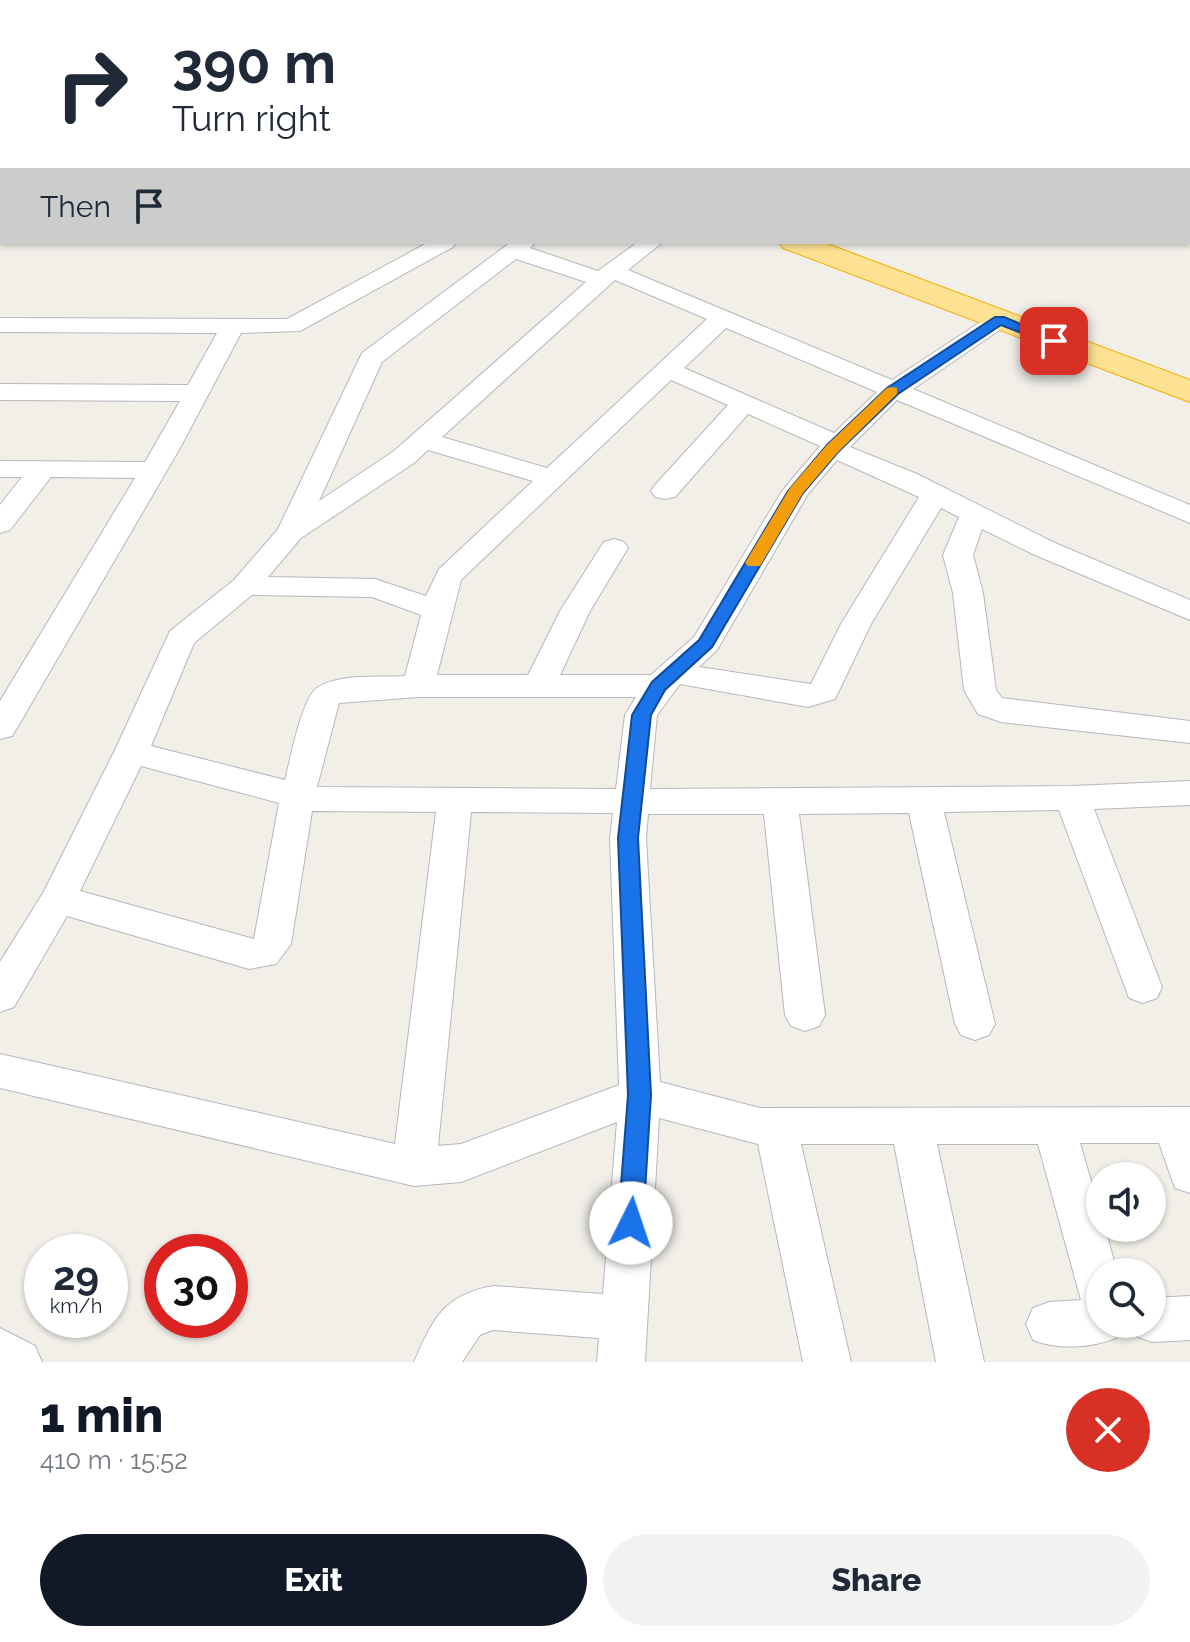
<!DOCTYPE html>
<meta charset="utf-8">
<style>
:root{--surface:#fff;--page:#f2f2f3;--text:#1f2937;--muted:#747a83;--accent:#111827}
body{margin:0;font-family:Raleway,sans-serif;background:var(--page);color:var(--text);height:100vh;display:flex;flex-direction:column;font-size:30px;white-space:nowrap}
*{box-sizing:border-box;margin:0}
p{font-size:26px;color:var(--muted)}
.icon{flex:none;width:44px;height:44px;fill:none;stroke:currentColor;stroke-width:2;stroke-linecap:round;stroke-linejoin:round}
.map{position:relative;height:1362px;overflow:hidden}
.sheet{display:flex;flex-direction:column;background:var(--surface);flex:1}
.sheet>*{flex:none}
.top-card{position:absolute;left:0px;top:0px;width:1190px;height:244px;box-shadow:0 2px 6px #0004;background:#fff;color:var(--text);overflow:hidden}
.tools{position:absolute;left:1086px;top:1162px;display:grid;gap:16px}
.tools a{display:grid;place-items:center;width:80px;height:80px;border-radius:50%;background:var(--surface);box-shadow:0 2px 6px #0004;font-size:40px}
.speed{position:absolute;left:24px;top:1234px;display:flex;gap:16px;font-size:40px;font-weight:700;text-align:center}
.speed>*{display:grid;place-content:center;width:104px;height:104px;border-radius:50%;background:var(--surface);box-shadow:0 2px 6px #0004;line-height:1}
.speed small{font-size:20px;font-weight:400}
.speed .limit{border:12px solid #d22;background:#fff;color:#111}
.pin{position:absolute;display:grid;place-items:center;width:68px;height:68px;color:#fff;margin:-34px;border-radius:16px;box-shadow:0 4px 12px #0006}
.me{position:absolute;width:88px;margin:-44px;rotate:4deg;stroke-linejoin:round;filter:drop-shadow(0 0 6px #0008)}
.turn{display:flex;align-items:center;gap:28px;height:168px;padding:0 40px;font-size:36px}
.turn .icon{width:104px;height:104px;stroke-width:2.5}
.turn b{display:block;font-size:56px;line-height:68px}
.then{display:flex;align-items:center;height:76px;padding:0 40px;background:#0003;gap:16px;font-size:30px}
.round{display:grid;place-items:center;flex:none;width:84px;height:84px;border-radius:42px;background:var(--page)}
.overview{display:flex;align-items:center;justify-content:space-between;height:136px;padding:0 40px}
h1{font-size:48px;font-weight:800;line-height:60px;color:var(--accent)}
.action{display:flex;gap:16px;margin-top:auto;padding:16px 40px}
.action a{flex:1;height:92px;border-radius:48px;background:var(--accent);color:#fff;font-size:32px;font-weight:800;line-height:92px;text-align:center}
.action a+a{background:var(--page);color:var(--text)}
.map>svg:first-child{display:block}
</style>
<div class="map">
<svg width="1190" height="1362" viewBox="0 0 1190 1362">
<rect width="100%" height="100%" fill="#f1efe8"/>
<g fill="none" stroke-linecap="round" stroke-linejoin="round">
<g stroke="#b5b8bc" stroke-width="2">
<path id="minor" d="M419,0H435V2H419Z
M501,0H517V2H501Z
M685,0H701V2H685Z
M769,0H785V2H769Z
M0,88H2V100H0Z
M1188,96H1190V108H1188Z
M429,242H456L453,247L300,331L241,333L180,448L17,728L12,736L0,739V701L135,478L51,477L10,530L0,533V505L22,477H0V461L145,462L180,401L0,400V384L188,385L217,333L0,332V318L287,319Z
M511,242H536L530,248L598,271L638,242H663L628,270L892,380L991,315H1007L1011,320L1007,325L913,389L1190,505V523L897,400L850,447L917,474L1055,543L1190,600V620L1035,555L982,529L973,555L983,593L996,690L1002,698L1190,721V743L1001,722L978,714L964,690L953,593L943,555L959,517L941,508L871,624L835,699L808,707L680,684L657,715L650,789L1072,786L1190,781V805L1094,809L1162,987L1157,998L1143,1003L1129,998L1059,810L944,812L995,1024L989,1035L975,1040L961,1035L955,1024L909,813L799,814L825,1015L819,1026L805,1031L791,1026L785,1015L764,814H648L646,838L660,1082L760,1108L1190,1107V1193L1175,1188L1159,1143H1080L1100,1212V1228H1105L1117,1272H1100V1324H1122L1116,1338C1091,1348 1058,1350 1033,1340L1026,1324L1033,1308L1049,1302L1081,1300L1038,1144H937L984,1362H936L894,1144H801L851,1362H803L758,1144L659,1118L645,1362H597L599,1338L493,1330L480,1335L462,1362H414C433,1319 443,1295 493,1286L603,1294L617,1122L461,1182L414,1186L0,1088V1054L395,1144L436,812L312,811L291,944L276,964L249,969L67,916L14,1007L0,1012V962L43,893L114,752L170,631L234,580L278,529L362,353ZM516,259L586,282L394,451L319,501L382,362ZM615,280L707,319L547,468L442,437ZM726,328L877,392L834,433L684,368ZM671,380L728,405L655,485L651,491L655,497L665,499L675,497L748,414L820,446L782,491L694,637L651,675H560L590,611L628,548L624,542L614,539L604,542L600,548L560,611L528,675H437L461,580ZM428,450L533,481L439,569L426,596L375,579L268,577L301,538L414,463ZM837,460L919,497L841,624L811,684L699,667L717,650L808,494ZM252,595L372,597L421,615L405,676C378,678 342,673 318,687C302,696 290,761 285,780L151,746L194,643ZM418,697H636L625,715L616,789L317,787L339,703ZM141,766L279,803L254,939L80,891ZM471,812L613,813L610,838L619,1085L461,1144L438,1146Z
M1190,1296V1340L1152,1342L1136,1336L1130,1324H1152V1298Z
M0,1328L35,1346L42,1362H0Z"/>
</g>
<g stroke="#f9ab00" stroke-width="2">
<path id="highway" d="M145,0H171L172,2H146Z
M779,242H822L1190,380V402L783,248Z"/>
</g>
<use href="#minor" fill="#fff" fill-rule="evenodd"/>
<use href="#highway" fill="#fde293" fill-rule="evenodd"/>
</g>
<path fill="#1a73e8" stroke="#114b97" stroke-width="2" d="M995,317H1004L1061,341L1049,344L1001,325L898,394L838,452L803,493L712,647L665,690L651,715L638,838L651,1095L643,1223L640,1231L631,1234L622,1231L618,1223L628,1095L618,838L632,715L652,682L699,640L788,491L827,445L887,388Z"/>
<path fill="#f59e0b" d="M892,387L897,388V394L838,452L803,493L760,566H748L745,563L790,488L827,445L887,388Z"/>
</svg>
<div class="tools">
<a><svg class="icon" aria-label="sound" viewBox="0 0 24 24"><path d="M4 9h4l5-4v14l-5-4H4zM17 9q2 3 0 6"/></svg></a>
<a><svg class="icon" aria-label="search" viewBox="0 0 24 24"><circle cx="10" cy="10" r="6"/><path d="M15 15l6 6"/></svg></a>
</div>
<div class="speed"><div>29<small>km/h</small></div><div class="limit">30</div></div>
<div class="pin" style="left:1054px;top:341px;background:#d93025"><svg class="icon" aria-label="arrive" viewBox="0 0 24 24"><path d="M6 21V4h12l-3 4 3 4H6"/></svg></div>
<svg class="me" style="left:631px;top:1223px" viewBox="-20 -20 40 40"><circle r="19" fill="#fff"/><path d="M0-13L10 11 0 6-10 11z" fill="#1a73e8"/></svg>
<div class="top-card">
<div class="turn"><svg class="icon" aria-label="right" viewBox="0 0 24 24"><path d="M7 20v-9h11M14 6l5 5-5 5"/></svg><div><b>390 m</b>Turn right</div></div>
<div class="then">Then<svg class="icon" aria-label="arrive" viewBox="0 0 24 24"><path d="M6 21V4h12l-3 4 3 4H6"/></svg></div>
</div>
</div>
<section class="sheet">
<div class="overview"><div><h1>1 min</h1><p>410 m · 15:52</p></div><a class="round" style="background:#d93025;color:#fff"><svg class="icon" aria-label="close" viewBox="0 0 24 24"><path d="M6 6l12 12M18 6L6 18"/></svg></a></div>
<div class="action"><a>Exit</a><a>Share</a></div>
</section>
